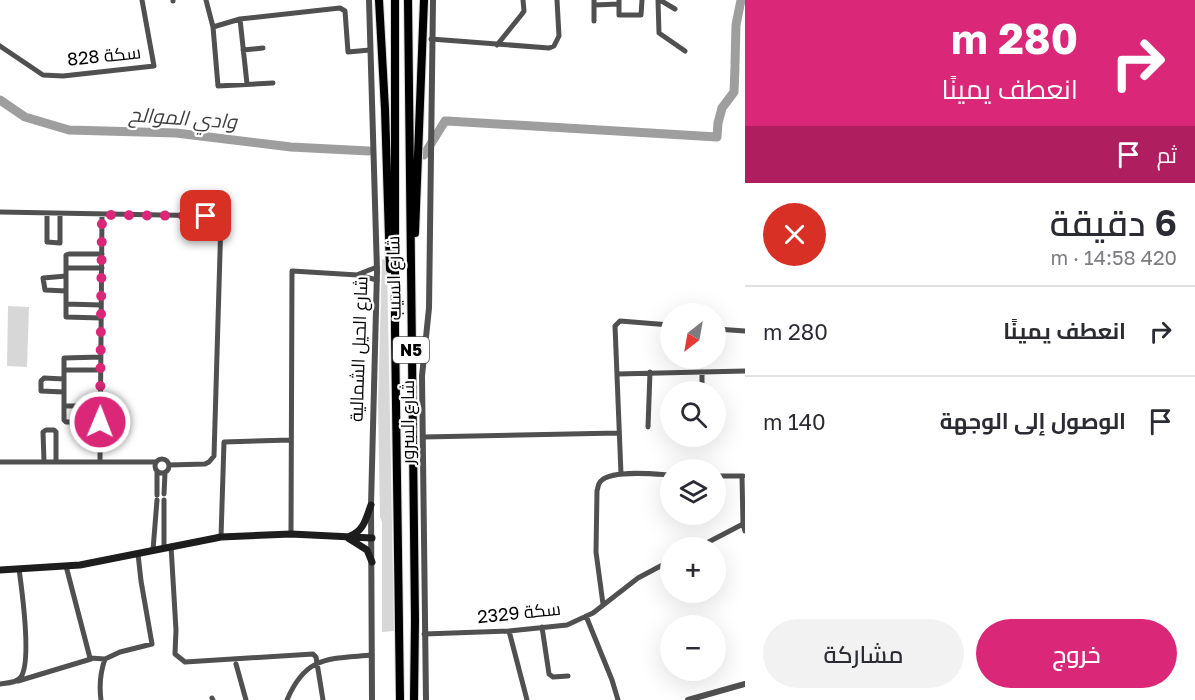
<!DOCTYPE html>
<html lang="ar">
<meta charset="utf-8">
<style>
:root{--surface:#fff;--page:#f2f2f3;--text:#2b2b33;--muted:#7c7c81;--line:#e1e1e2;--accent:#db2777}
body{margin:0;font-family:"Golos Text",Cairo,sans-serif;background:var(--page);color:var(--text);direction:rtl;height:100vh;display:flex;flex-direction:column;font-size:22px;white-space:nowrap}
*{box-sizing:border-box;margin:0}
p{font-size:20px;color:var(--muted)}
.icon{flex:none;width:33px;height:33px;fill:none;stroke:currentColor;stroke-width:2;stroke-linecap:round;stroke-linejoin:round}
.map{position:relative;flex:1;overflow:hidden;direction:ltr}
.panel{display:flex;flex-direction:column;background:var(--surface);width:450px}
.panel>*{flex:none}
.guide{background:#db2777;color:#fff;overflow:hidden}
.needle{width:39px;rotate:211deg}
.controls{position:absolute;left:660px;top:303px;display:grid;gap:12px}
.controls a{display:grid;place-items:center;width:66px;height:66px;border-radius:50%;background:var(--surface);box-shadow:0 6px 24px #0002;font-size:30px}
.pin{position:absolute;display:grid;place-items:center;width:51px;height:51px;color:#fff;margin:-26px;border-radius:12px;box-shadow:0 3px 9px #0006}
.me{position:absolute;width:66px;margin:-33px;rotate:1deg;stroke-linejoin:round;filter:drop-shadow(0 0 4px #0008)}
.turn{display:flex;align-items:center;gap:21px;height:126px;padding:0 18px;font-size:27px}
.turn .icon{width:78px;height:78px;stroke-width:2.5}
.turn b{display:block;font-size:42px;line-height:51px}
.then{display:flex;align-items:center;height:57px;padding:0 18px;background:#0003;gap:12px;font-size:22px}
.round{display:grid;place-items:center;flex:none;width:63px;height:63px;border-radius:32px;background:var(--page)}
.head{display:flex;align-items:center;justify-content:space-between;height:102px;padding:0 18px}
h1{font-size:36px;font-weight:600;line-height:45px}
.action{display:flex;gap:12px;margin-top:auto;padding:12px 18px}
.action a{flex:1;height:69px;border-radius:36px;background:var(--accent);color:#fff;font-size:24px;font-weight:600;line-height:69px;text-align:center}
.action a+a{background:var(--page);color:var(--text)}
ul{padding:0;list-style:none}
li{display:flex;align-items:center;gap:18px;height:90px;padding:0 18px;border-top:2px solid var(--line)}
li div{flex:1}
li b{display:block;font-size:22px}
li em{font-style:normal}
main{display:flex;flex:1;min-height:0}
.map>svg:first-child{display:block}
</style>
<main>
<section class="panel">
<div class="guide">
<div class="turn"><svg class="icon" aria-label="right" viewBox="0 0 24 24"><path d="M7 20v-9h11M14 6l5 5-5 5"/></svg><div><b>280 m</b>انعطف يمينًا</div></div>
<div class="then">ثم<svg class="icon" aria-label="arrive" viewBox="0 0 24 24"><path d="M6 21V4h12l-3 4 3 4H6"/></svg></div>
</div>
<div class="head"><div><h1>6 دقيقة</h1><p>420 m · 14:58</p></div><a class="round" style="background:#d93025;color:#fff"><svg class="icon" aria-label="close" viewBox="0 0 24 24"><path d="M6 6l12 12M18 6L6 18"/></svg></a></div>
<ul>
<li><svg class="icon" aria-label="right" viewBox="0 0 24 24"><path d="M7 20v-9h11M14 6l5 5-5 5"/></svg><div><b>انعطف يمينًا</b></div><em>280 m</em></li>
<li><svg class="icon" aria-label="arrive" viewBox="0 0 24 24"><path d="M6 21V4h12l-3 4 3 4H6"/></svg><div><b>الوصول إلى الوجهة</b></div><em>140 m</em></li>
</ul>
<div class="action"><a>خروج</a><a>مشاركة</a></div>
</section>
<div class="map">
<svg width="745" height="700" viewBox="0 0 745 700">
<rect width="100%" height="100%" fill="#fff"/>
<path fill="#d7d7d7" d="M382,259L387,261L394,631L382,632V522L380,517L378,403Z
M8,306L29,307L27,367L7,366Z"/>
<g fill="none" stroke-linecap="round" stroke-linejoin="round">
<path stroke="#9e9e9e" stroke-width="9" d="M735,64L736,25L741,0
M0,100L25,117L69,130L176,133L291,147L369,151
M447,121L717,137L718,123L722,108L734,92L735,67
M424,155L445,121"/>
<g stroke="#dbdbdb" stroke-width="10">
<path id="trunk" d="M379,0L385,109L390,269
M395,0V331L400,700
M408,0L415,620L414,700
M415,233L424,0"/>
</g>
<path stroke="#505050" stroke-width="5" d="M173,0V1
M206,0L213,27L218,86L273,83
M594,0V21
M619,0V15H641L642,0
M658,0L659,33L685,51
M660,0L675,9
M594,5L619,4
M240,19L247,84
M213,27L240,19L340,8L345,11L348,52L370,50
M431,39L549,48L554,46L559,36L557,0
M497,45L522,14L524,11L523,0
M0,46L43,75L63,76L154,66L142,0
M243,50L263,48
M0,212L217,216L221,219L214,456L209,462L205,464L169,465
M47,213V242L60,243V214
M66,268H102
M359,274L377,267
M66,276L43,278L45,290L66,291
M66,304L101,305
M101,318L66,317V255L69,254H102
M716,329L745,331
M64,370H101
M617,374L745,371
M64,379L44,378L41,381V391L64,392
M702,392V372
M64,406H101
M100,422H66L64,420V358L101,357
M648,427L650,372
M423,437L618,433
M701,440V436
M155 466a7 7 0 1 1 14 0a7 7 0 1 1-14 0Z
M44,461L43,432L46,430H54L56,432V461
M100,461L102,215
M0,462H156
M157,472V495
M621,474L615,326L620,321L670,325
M716,476H743
M742,476L743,524L745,531
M164,494L165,473
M164,500V547
M291,534L292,271L358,275L377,280
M221,537L224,442L291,440
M171,546L176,630L175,654L185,662L313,654L316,657L323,700
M697,548L743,524
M153,550L157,500
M66,566L90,658L105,659
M603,604L596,552L597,491C598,488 598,484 600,482C609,469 655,474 670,475
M586,616L612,680L618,700
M542,627L549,674L553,677L568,676
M509,631L527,700
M424,634L509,631L567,625L593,613L638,578L670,561
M236,664L246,700
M18,681L91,659
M0,684C7,683 17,683 21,677C32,660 22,591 19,569
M212,698L213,700
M101,700C99,685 100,673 105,659L120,652L152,644L141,581L138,554
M287,700C306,655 329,659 372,655"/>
<path stroke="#505050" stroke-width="6" d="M369,0L377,271L371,505L372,700
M426,700L422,376L429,308L433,0
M688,700L745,684"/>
<path stroke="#1d1d1d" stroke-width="7" d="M350,536C364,531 366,518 371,505
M348,538L367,550L372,562
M0,570L80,565L221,537L291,534L372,538"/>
<use href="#trunk" stroke="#000" stroke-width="8"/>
</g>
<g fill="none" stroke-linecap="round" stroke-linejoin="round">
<path stroke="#db2777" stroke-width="10" stroke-dasharray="0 18" d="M100,422L102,215L206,216"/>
</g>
<g text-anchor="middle" stroke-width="4.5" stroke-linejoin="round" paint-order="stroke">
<rect fill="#fff" stroke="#4c4c4c" stroke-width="1.5" x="393" y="337" width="36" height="26" rx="4.5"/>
<g font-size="16" font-weight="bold" fill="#000">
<text x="411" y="356">N5</text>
</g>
<g font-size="18" fill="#000" stroke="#fff">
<text transform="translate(104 56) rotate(-6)" y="6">سكة 828</text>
<text transform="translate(394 278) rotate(-91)" y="6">شارع السيب</text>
<text transform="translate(359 349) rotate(-88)" y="6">شارع الحيل الشمالية</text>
<text transform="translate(408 422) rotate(-90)" y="6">شارع السرور</text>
<text transform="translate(519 613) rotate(-6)" y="6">سكة 2329</text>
</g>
<g font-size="20" font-style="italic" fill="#3f3f3f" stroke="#fff">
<text transform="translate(183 118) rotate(4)" y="7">وادي الموالح</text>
</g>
</g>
</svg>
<div class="controls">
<a><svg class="needle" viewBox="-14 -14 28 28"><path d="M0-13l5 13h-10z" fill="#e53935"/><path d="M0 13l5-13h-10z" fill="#7c7c81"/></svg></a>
<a><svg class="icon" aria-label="search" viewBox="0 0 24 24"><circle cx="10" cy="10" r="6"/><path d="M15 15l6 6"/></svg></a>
<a><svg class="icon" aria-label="layers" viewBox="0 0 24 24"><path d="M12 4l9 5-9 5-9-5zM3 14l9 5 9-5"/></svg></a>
<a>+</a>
<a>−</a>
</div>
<div class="pin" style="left:206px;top:216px;background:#d93025"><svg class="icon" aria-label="arrive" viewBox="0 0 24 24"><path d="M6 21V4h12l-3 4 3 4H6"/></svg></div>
<svg class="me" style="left:100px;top:422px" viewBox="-20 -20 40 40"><circle r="17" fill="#db2777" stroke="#fff" stroke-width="3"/><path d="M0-11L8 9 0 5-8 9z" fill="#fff"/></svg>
</div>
</main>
